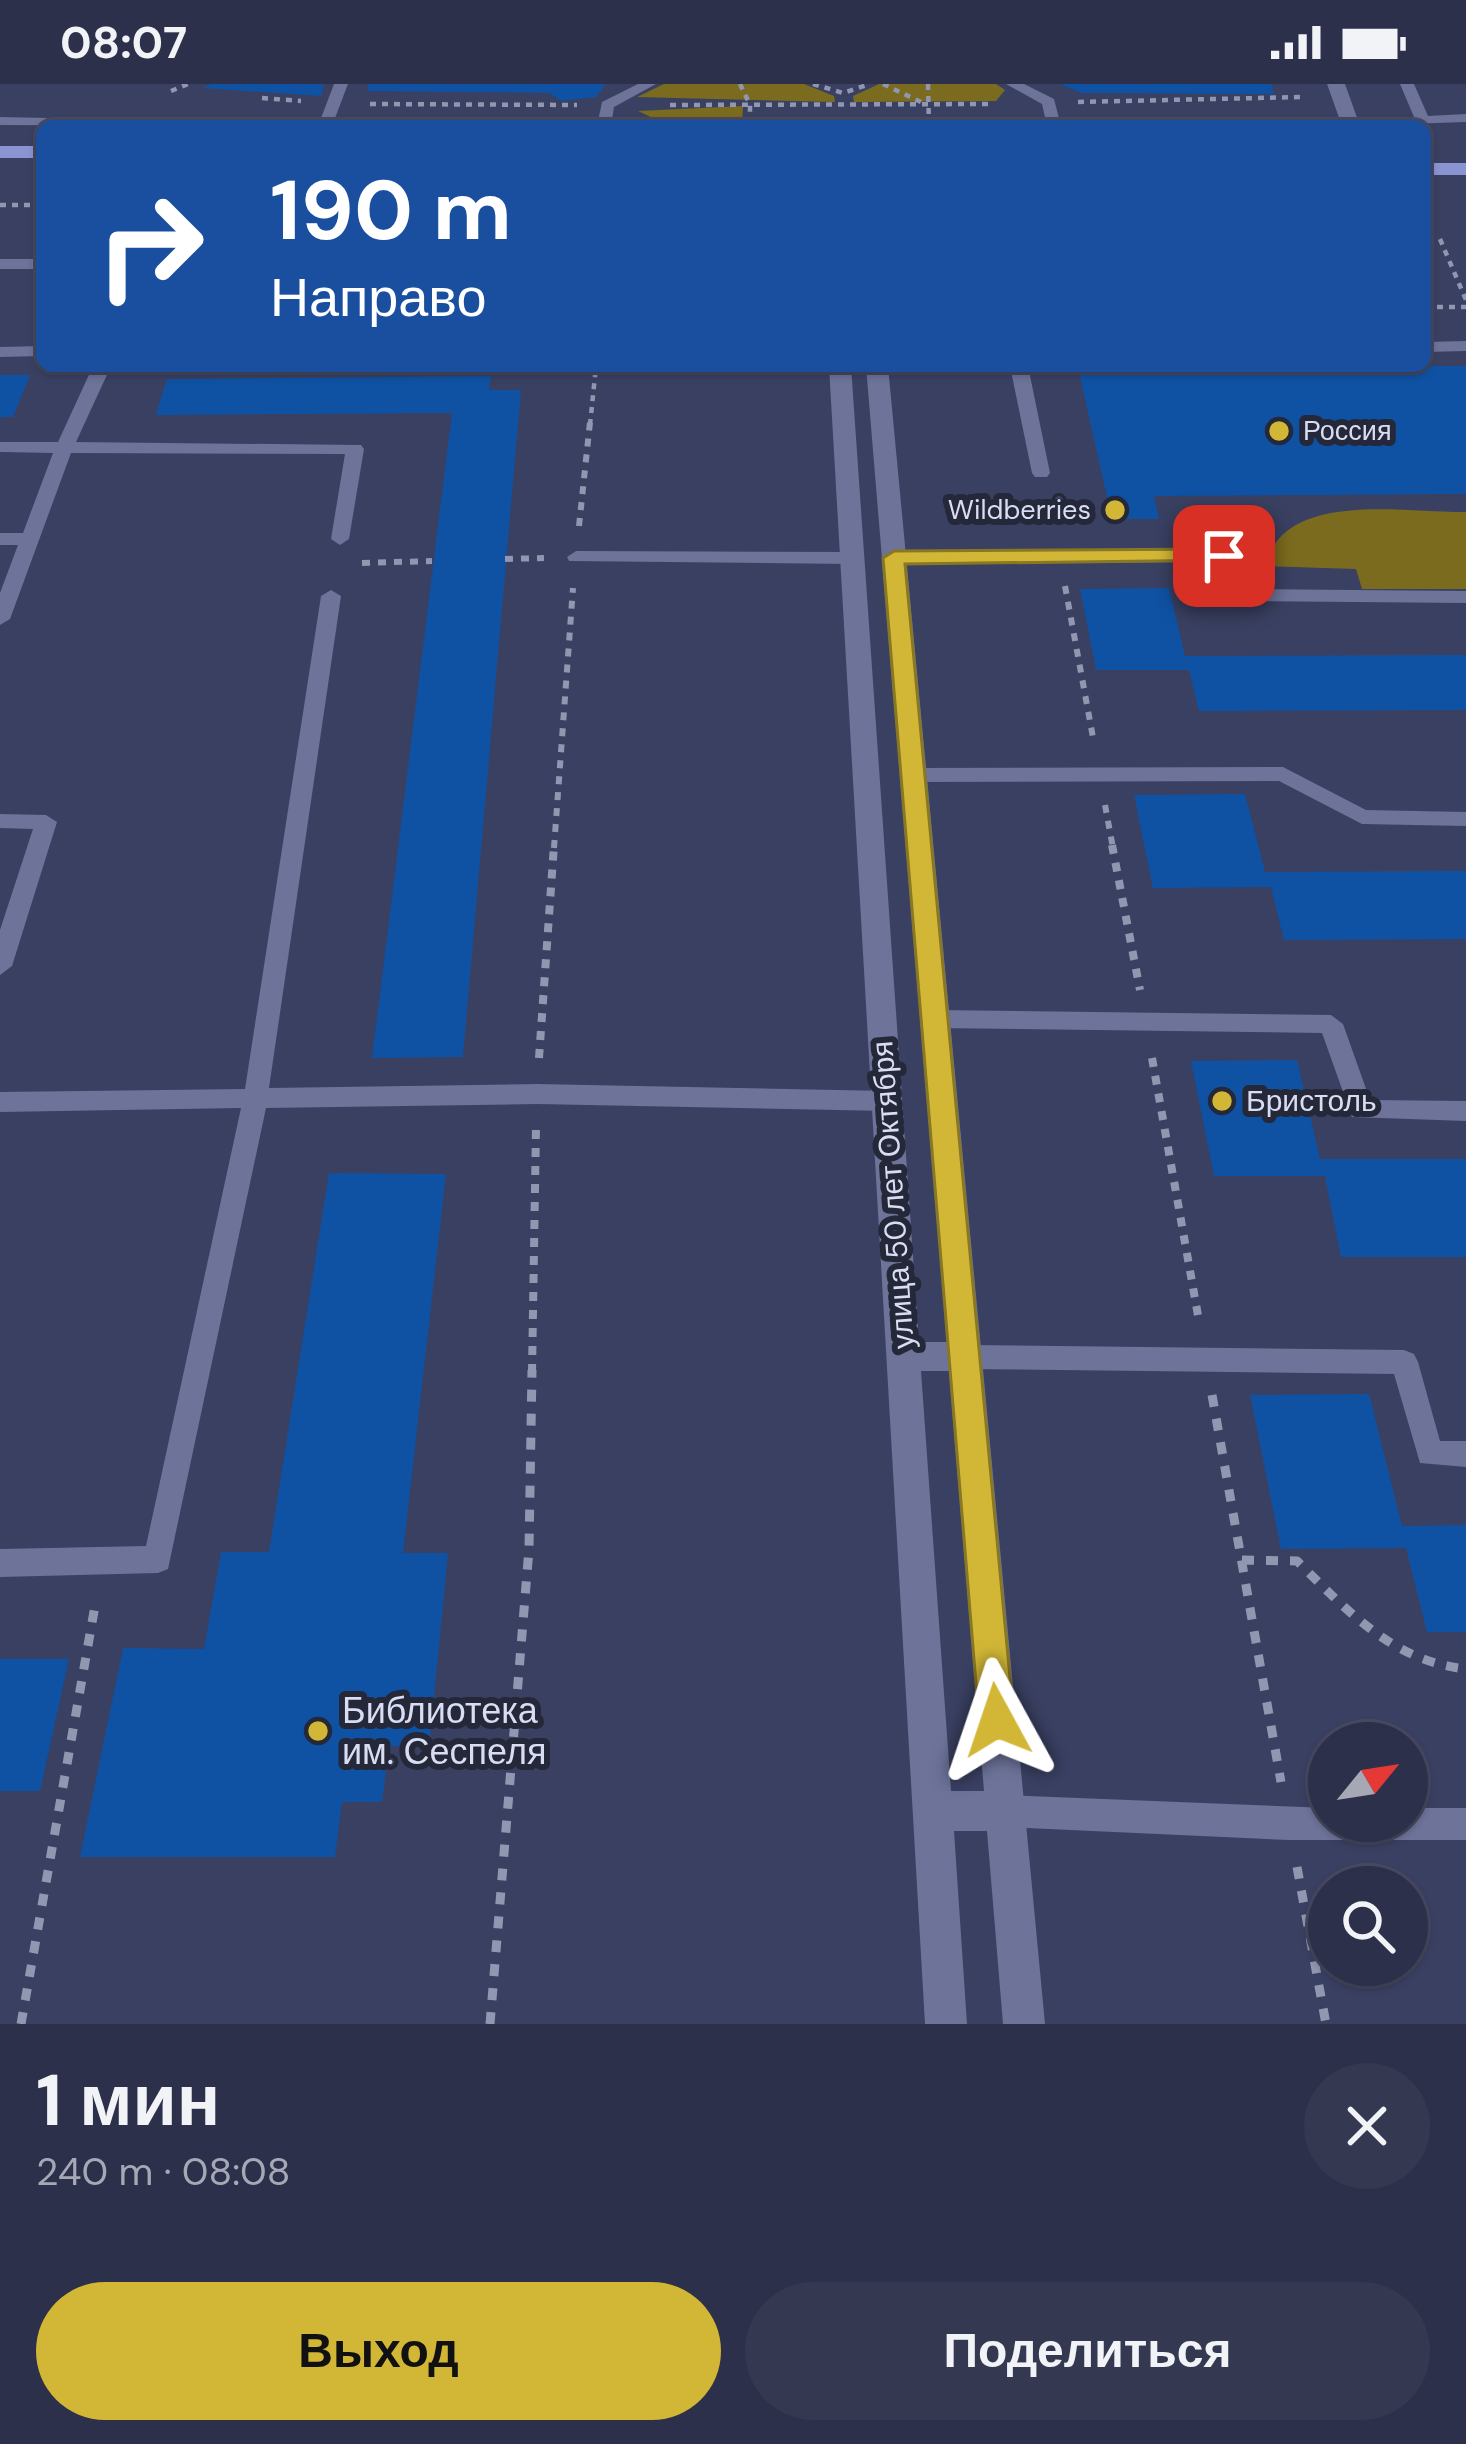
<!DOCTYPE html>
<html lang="ru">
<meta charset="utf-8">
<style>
:root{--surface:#2c304a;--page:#343851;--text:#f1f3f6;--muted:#a6a9b5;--line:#484b62;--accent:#d2b736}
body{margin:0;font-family:"DM Sans",sans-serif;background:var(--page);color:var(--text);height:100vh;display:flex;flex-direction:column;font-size:45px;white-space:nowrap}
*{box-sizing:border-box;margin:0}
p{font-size:39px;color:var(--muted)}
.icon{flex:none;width:66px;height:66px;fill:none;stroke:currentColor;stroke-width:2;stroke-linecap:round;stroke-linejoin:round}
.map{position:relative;height:1940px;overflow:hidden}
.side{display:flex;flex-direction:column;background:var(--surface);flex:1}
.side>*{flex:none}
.hud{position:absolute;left:36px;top:36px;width:1395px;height:252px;border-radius:18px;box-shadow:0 3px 9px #0004,0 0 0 3px var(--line);background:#1a4fa0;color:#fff;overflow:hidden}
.needle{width:78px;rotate:60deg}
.buttons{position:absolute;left:1308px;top:1638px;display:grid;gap:24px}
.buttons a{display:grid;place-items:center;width:120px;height:120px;border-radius:50%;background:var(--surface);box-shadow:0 3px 9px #0004,0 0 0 3px var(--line);font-size:60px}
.pin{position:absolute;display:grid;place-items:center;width:102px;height:102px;color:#fff;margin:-51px;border-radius:24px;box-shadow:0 6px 18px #0006}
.me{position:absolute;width:132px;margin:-66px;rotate:355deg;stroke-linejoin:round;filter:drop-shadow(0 0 9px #0008)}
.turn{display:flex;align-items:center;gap:42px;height:252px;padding:0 36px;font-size:54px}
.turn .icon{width:156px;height:156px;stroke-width:2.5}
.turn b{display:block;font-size:84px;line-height:102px}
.round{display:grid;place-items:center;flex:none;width:126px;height:126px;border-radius:63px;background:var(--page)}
.summary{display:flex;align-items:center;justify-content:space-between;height:204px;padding:0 36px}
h1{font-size:72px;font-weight:700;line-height:90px}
.primary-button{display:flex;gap:24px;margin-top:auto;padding:24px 36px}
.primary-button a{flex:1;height:138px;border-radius:72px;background:var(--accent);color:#111;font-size:48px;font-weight:700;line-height:138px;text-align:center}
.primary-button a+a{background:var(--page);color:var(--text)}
.status{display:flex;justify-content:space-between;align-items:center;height:84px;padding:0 60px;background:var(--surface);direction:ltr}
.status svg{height:33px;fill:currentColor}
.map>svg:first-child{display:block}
</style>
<div class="status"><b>08:07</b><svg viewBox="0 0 49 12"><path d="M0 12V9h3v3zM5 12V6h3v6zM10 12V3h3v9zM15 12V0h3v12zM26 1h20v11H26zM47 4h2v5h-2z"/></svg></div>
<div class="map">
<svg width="1466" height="1940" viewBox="0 0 1466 1940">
<rect width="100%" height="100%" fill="#3a4062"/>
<path fill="#7b6b1e" d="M664,0H804L834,12L835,18L637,13Z
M879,0H996L1005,6L996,17L854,18L853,12Z
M743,22L742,41H668L638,27Z
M1466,428V505H1362L1356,485L1265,482C1284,405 1404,429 1466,428Z"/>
<path fill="#0f52a3" d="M212,0H324L321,12L202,4Z
M369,0H606L596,13L561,17L549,9L367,7Z
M1060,0H1271L1274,10L1081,9Z
M1425,282H1466V410L1154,412L1159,435H1112L1078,284Z
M0,291H30L13,333H0Z
M491,292L489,306H521L463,973L372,974L452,329L156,331L167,295Z
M1169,504L1185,572L1466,571V626L1199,627L1189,586H1096L1080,505Z
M1245,710L1265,788L1466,787V855L1284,856L1271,803L1153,804L1134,711Z
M1297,976L1320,1075H1466V1173H1341L1325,1092H1214L1191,977Z
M329,1089L446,1090L403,1469H448L429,1663L389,1662L382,1718H342L335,1773H80L123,1564L204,1565L221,1468H269Z
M1369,1310L1402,1442L1466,1441V1548H1427L1406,1464L1281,1465L1250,1311Z
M0,1575H69L40,1707H0Z"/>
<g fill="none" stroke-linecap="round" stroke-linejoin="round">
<path stroke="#9196b1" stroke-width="4.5" stroke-dasharray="6 6" stroke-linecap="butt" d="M740,0L750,21V42
M813,0L843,9L870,0
M883,0L925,20
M928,0L929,42
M171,7L188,0
M262,14L301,17
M1078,18L1303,13
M370,20L577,21
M670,21L991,20
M0,121H42
M1440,155L1466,216
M1425,223H1466
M590,341L596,282"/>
<path stroke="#9196b1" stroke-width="6" stroke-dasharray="8 8" stroke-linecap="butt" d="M579,442L590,338
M505,475L544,474
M362,479L432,477
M1065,502L1094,659
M1105,721L1113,764
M554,764L573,504"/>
<path stroke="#9196b1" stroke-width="8" stroke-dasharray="9 9" stroke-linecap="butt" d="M1112,761L1140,906
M539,974L554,761
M1152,974L1199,1237
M532,1289L536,1043"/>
<path stroke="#9196b1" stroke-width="9" stroke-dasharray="12 12" stroke-linecap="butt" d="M1212,1311L1281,1698
M1242,1476L1297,1477C1348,1527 1392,1577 1466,1585
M1297,1783L1326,1940
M21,1940L96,1516
M490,1940L529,1465L532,1286"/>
<path fill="#6d7399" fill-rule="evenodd" d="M334,0H348L332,42H318Z
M638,0H656L614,23L611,42H597L602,18Z
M1006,0H1024L1054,15L1061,42H1047L1042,20Z
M1400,0H1414L1428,32L1466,30V38L1346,42L1353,38L1414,33Z
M0,33L244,38L251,42L0,41Z
M0,175H42V185H0Z
M1466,257V267L1425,268V258Z
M42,262V272L0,273V263Z
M93,282H111L76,358L361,361L364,365L349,455L340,461L331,455L345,370L71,369L10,535L0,541V509L18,461H0V449H23L53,369L0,368V358H58Z
M1010,282H1028L1050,389L1047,393H1035L1032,389Z
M1224,466L1233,472L1240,505L1466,507V519L1231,517L1221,511L1216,478L894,480L885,474L894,468Z
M576,467L852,468L861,474L852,480L569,477L567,473Z
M331,506L341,512L269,1004L537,1000L887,1007L896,1010L899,1017L896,1024L887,1027L537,1020L266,1024L168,1485L158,1489L0,1493V1465L146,1462L241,1024L0,1028V1008L245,1005L321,512Z
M1283,683L1366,726L1466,728V742L1362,740L1279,697L913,698L902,691L913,684Z
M0,730L46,731L57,738L12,882L0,891V846L33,745L0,744Z
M935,926L1331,931L1343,940L1370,1016L1466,1017V1037L1352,1033L1322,949L935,944L923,935Z
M965,1261L1404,1266L1414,1270L1418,1278L1440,1357H1466V1383L1420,1379L1394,1290L965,1285L955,1281L951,1273L955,1265Z
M1005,1711L1329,1724V1737H1407V1724H1466V1756H1289L1005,1743L994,1738L989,1727L994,1716Z"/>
<path fill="#6d7399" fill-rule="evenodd" d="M1327,0H1345L1360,42H1342Z"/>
<path fill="#6d7399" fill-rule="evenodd" d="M829,282H851L919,1258H947L866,282H888L1045,1940H1003L987,1747H954L967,1940H925ZM921,1287H949L984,1707H951Z"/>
<path fill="#8a94d1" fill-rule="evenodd" d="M0,62H42V74H0Z
M1425,79H1466V91H1425Z"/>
</g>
<path fill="#d2b736" stroke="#887723" stroke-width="3" d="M1224,465L1235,472L1232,476L905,480L1014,1636L1009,1648L997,1653L985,1648L979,1636L883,474L894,467Z"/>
<g fill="#d2b736" stroke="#252838" stroke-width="4.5">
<circle cx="1279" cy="347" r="12"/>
<circle cx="1115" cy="426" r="12"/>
<circle cx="1222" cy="1017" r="12"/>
<circle cx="318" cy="1647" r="12"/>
</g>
<g text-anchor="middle" stroke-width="12" stroke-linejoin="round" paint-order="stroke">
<g font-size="27" fill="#d9ddf3" stroke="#252838" text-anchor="start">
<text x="1303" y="356">Россия</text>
<text x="1091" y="435" text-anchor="end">Wildberries</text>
</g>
<g font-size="30" fill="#d9ddf3" stroke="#252838" text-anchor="start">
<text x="1246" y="1027">Бристоль</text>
</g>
<g font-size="30" fill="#d9ddf3" stroke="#252838">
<text transform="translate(893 1111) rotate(-94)" y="10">улица 50 лет Октября</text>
</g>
<g font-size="36" fill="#d9ddf3" stroke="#252838" text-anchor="start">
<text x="342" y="1639">Библиотека<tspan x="342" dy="41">им. Сеспеля</tspan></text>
</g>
</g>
</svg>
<div class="buttons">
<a><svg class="needle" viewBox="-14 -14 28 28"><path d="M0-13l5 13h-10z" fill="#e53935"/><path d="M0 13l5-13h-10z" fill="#a6a9b5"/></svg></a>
<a><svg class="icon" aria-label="search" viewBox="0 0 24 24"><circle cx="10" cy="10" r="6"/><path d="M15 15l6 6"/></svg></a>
</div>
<div class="pin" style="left:1224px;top:472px;background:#d93025"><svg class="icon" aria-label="arrive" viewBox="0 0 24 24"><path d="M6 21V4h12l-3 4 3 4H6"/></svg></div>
<svg class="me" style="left:997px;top:1636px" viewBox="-20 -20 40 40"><path d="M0-17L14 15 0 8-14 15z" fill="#d2b736" stroke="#fff" stroke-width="4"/></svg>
<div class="hud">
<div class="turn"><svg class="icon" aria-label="right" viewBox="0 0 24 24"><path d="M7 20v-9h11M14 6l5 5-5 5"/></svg><div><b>190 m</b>Направо</div></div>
</div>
</div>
<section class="side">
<div class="summary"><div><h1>1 мин</h1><p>240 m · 08:08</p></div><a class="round"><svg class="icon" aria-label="close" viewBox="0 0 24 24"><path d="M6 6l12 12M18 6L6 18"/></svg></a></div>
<div class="primary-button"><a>Выход</a><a>Поделиться</a></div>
</section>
